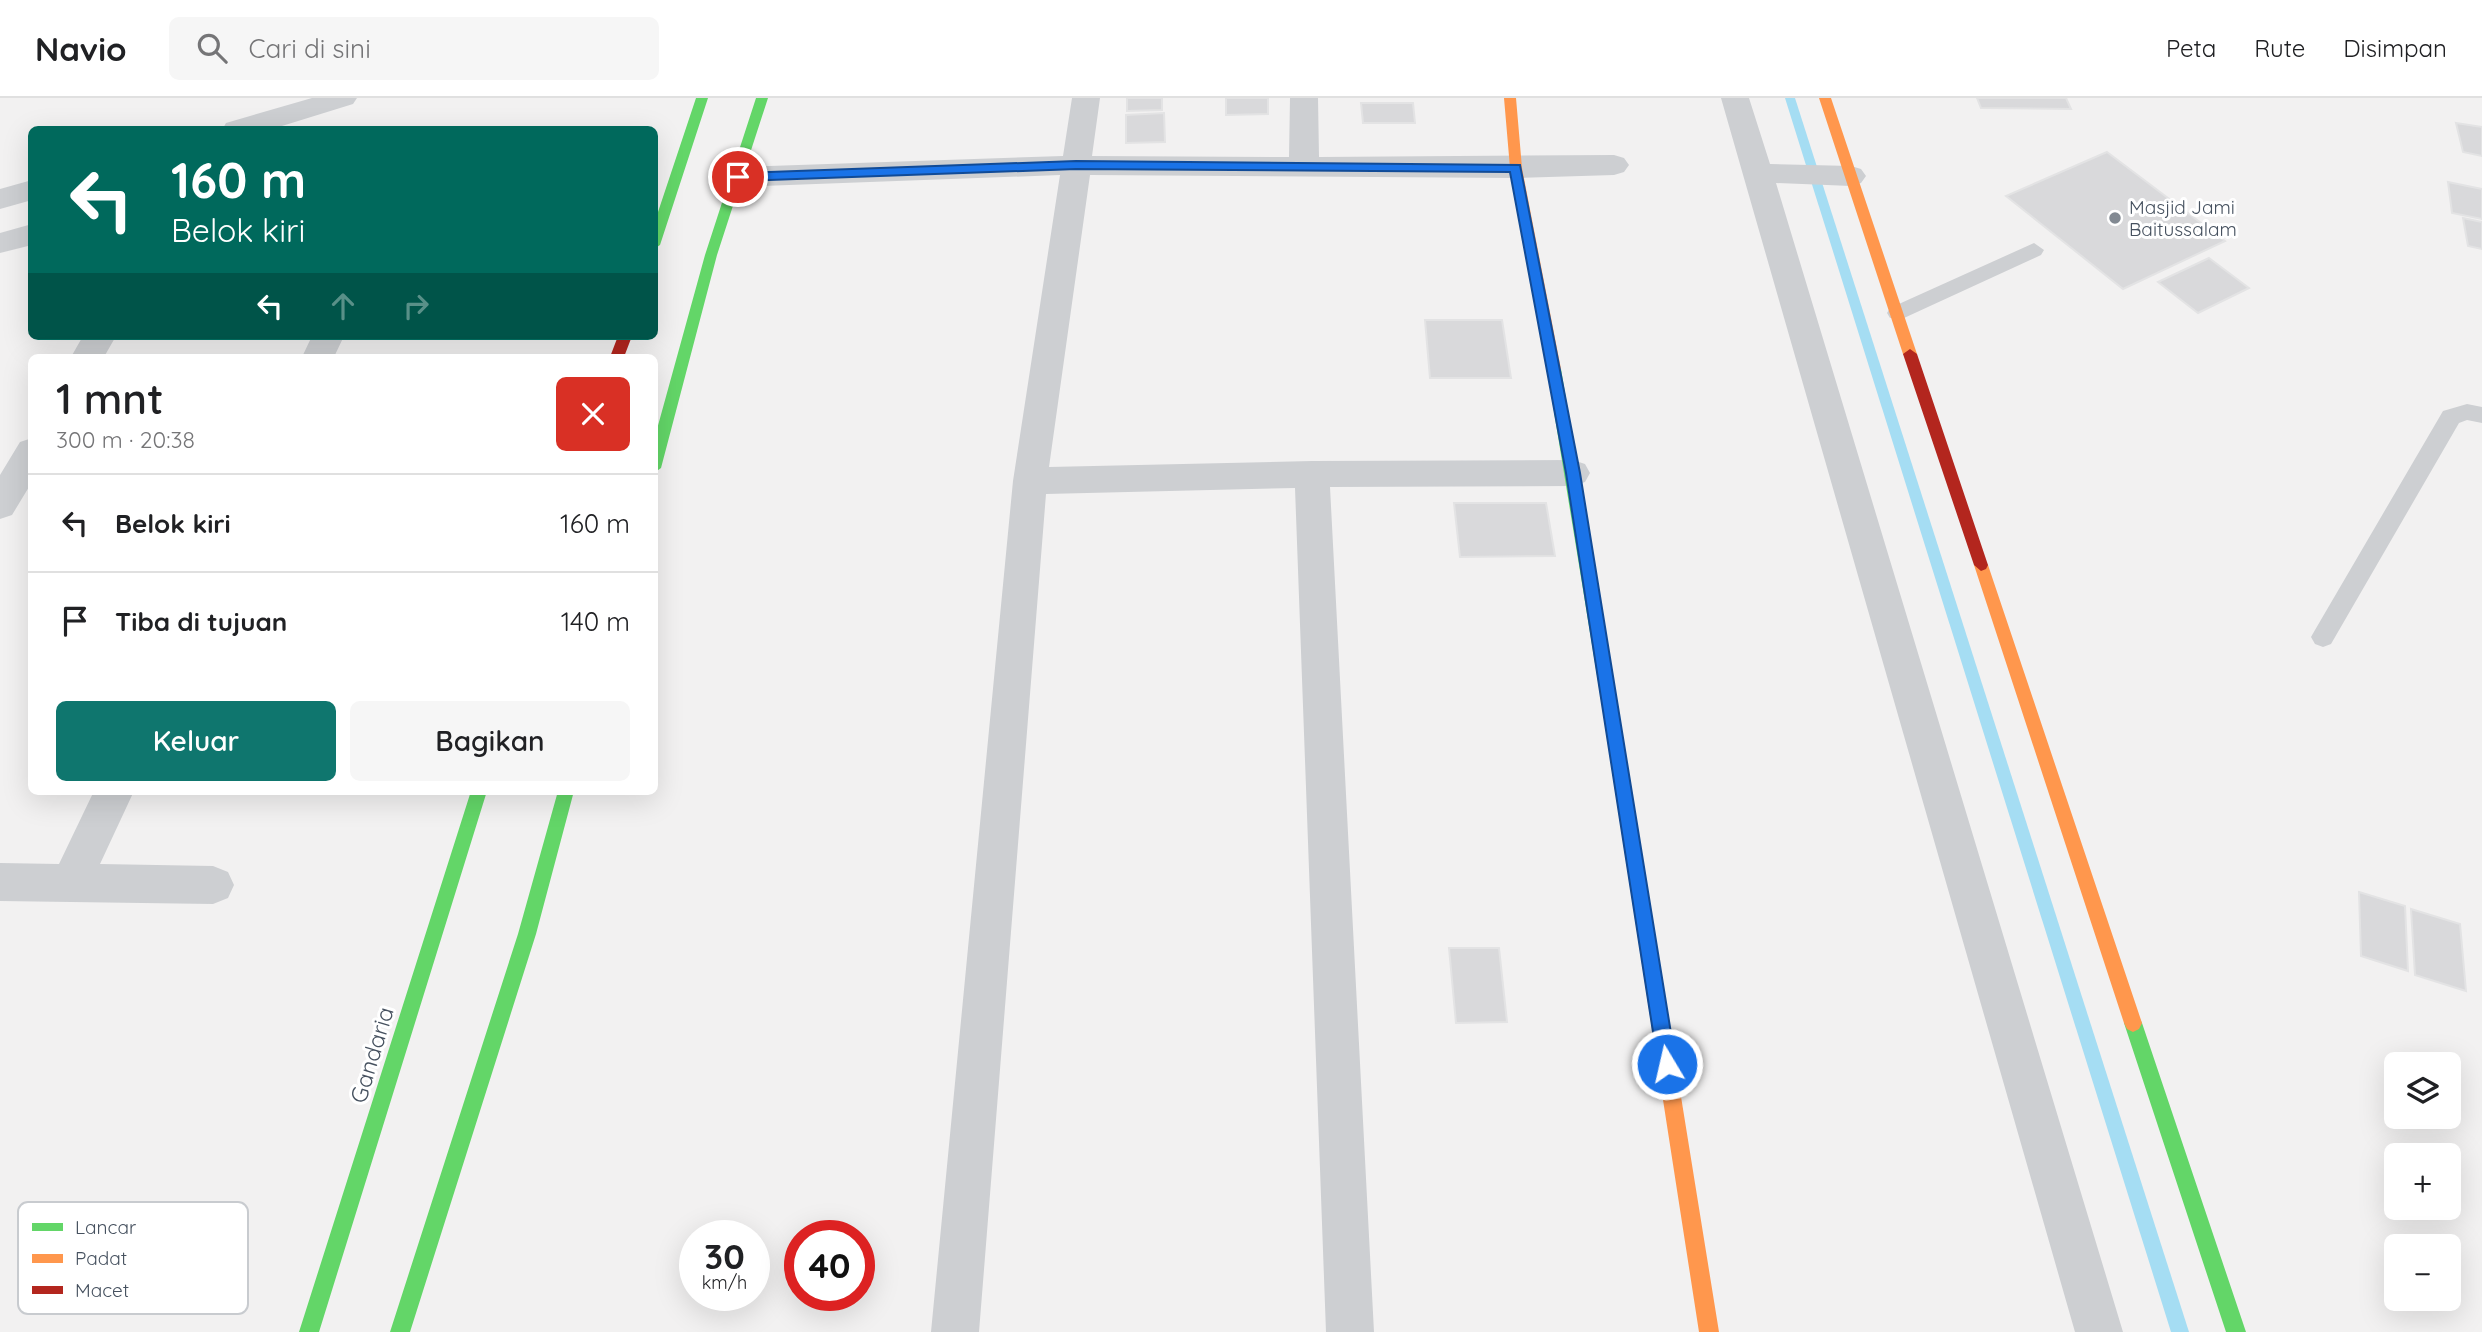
<!DOCTYPE html>
<html lang="id">
<meta charset="utf-8">
<style>
:root{--surface:#fff;--page:#f6f6f6;--text:#202124;--muted:#757577;--line:#e0e0e0;--accent:#0f766e}
body{margin:0;font-family:Quicksand,sans-serif;background:var(--page);color:var(--text);height:100vh;display:flex;flex-direction:column;font-size:26px;white-space:nowrap}
*{box-sizing:border-box;margin:0}
p{font-size:23px;color:var(--muted)}
.icon{flex:none;width:38px;height:38px;fill:none;stroke:currentColor;stroke-width:2;stroke-linecap:round;stroke-linejoin:round}
.map{position:relative;flex:1;overflow:hidden}
.panel{position:absolute;left:28px;top:256px;width:630px;height:441px;display:flex;flex-direction:column;background:var(--surface);border-radius:10px;box-shadow:0 7px 28px #0002}
.panel>*{flex:none}
.guide{position:absolute;left:28px;top:28px;width:630px;height:214px;border-radius:10px;box-shadow:0 7px 28px #0002;background:#00695c;color:#fff;overflow:hidden}
.buttons{position:absolute;left:2384px;top:954px;display:grid;gap:14px}
.buttons a{display:grid;place-items:center;width:77px;height:77px;border-radius:10px;background:var(--surface);box-shadow:0 7px 28px #0002;font-size:35px}
.speed{position:absolute;left:679px;top:1122px;display:flex;gap:14px;font-size:35px;font-weight:700;text-align:center}
.speed>*{display:grid;place-content:center;width:91px;height:91px;border-radius:50%;background:var(--surface);box-shadow:0 7px 28px #0002;line-height:1}
.speed small{font-size:18px;font-weight:400}
.speed .limit{border:10px solid #d22;background:#fff;color:#111}
.pin{position:absolute;display:grid;place-items:center;width:60px;height:60px;color:#fff;margin:-30px;border:4px solid #fff;border-radius:50%;box-shadow:0 2px 7px #0007}
.me{position:absolute;width:77px;margin:-38px;rotate:351deg;stroke-linejoin:round;filter:drop-shadow(0 0 5px #0008)}
.turn{display:flex;align-items:center;gap:24px;height:147px;padding:0 28px;font-size:32px}
.turn .icon{width:91px;height:91px;stroke-width:2.5}
.turn b{display:block;font-size:49px;line-height:60px}
.lanes{display:flex;align-items:center;height:66px;padding:0 28px;background:#0003;justify-content:center;gap:35px;direction:ltr}
.lanes .off{opacity:.35}
.round{display:grid;place-items:center;flex:none;width:74px;height:74px;border-radius:10px;background:var(--page)}
.overview{display:flex;align-items:center;justify-content:space-between;height:119px;padding:0 28px}
h1{font-size:42px;font-weight:600;line-height:52px}
.cta{display:flex;gap:14px;margin-top:auto;padding:14px 28px}
.cta a{flex:1;height:80px;border-radius:10px;background:var(--accent);color:#fff;font-size:28px;font-weight:600;line-height:80px;text-align:center}
.cta a+a{background:var(--page);color:var(--text)}
ul{padding:0;list-style:none}
li{display:flex;align-items:center;gap:21px;height:98px;padding:0 28px;border-top:2px solid var(--line)}
li div{flex:1}
li b{display:block;font-size:26px}
li em{font-style:normal}
header{display:flex;align-items:center;gap:42px;box-sizing:border-box;height:98px;padding:0 35px;background:var(--surface);border-bottom:2px solid var(--line)}
header strong{font-size:33px}
nav{display:flex;gap:38px;margin-inline-start:auto;font-size:24px}
.search{width:490px;height:63px;background:var(--page);display:flex;align-items:center;gap:18px;box-sizing:border-box;padding:0 24px;border-radius:10px;color:var(--muted);font-size:26px}
.map>svg:first-child{display:block}
</style>
<header>
<strong>Navio</strong>
<div class="search"><svg class="icon" aria-label="search" viewBox="0 0 24 24"><circle cx="10" cy="10" r="6"/><path d="M15 15l6 6"/></svg>Cari di sini</div>
<nav><a>Peta</a><a>Rute</a><a>Disimpan</a></nav>
</header>
<div class="map">
<svg width="2482" height="1234" viewBox="0 0 2482 1234">
<rect width="100%" height="100%" fill="#f2f1f1"/>
<g fill="none" stroke-linecap="round" stroke-linejoin="round">
<path fill="#a5ddf3" fill-rule="evenodd" d="M1785,0H1795L2189,1234H2171Z"/>
</g>
<path fill="#d9d9db" stroke="#e3e3e4" stroke-width="2" d="M1127,0H1162V12L1127,13Z
M1226,0H1268V16L1226,17Z
M1977,0H2066L2071,11L1981,10Z
M1361,5H1413L1415,25H1363Z
M1164,15L1165,44L1126,45V17Z
M2456,25L2482,29V58L2463,54Z
M2107,54L2225,143L2123,191L2006,98Z
M2448,84L2482,91V121L2452,115Z
M2463,120L2482,124V151L2468,148Z
M2209,160L2249,190L2198,215L2158,184Z
M1425,222H1502L1511,280H1430Z
M1454,405H1546L1555,458L1460,459Z
M2359,794L2405,808L2408,873L2361,858Z
M2411,811L2460,826L2466,893L2415,877Z
M1449,850H1499L1507,924L1456,925Z"/>
<g fill="none" stroke-linecap="round" stroke-linejoin="round">
<path fill="#cdcfd2" fill-rule="evenodd" d="M2034,145L2044,152L2041,157L1904,220H1890L1887,215L1890,210Z
M2467,306L2482,309V325L2467,322L2459,325L2331,546L2323,549L2315,546L2311,539L2315,532L2443,313Z"/>
<path fill="#cdcfd2" fill-rule="evenodd" d="M312,0H357L353,6L269,32H222L226,25Z
M1072,0H1100L1092,58L1289,59L1290,0H1318L1319,59L1614,57L1624,60L1629,67L1624,74L1614,77L1516,80L1090,77L1049,369L1312,363L1573,362L1585,366L1590,375L1585,384L1573,388L1330,389L1374,1234H1326L1295,390L1046,396L979,1234H931L1013,383L1060,77L738,89L728,86L723,79L728,72L738,69L1063,58Z
M1721,0H1749L1770,66L1851,68L1861,71L1866,78L1861,85L1851,88L1776,85L2123,1234H2075Z
M32,82V102L0,111V91Z
M32,126V147L0,155V135Z
M83,238H116L104,259H71Z
M312,238H344L334,259H302Z
M32,340V384L12,417L0,421V377L20,344Z
M94,693H134L100,766L213,768L228,774L234,787L228,800L213,806L0,803V765L59,766Z"/>
<path fill="#63d668" fill-rule="evenodd" d="M696,0H708L660,147L654,151V126Z
M756,0H768L717,157L661,370L654,375V342L705,157Z
M1554,266L1561,271L1617,602L1615,607H1603L1601,602L1547,271Z
M471,693H487L319,1234H299Z
M558,693H574L536,836L410,1234H390L518,836Z
M2133,916L2139,919L2142,925L2246,1234H2226L2124,925L2127,919Z"/>
<path fill="#ff974d" fill-rule="evenodd" d="M1504,0H1516L1522,70L1561,271L1554,276L1547,271L1510,70Z
M1819,0H1831L1917,256L1915,259L1910,261L1903,256Z
M1981,461L1988,467L2142,925L2139,931L2133,934L2127,931L2124,925L1974,467Z
M1609,595L1615,597L1617,602L1719,1234H1699L1601,602L1603,597Z"/>
<path fill="#b3261e" fill-rule="evenodd" d="M618,238H632L624,259H610Z
M1910,251L1917,256L1988,467L1986,471L1981,473L1974,467L1903,256Z"/>
</g>
<path fill="#1a73e8" stroke="#114b97" stroke-width="2" d="M1076,63L1520,67L1580,375L1676,966L1673,972L1667,975L1660,972L1658,966L1566,375L1510,74L1076,71L738,83L732,79L738,75Z"/>
<circle fill="#828992" stroke="#fff" stroke-width="2.5" cx="2115" cy="120" r="7"/>
<g text-anchor="middle" stroke-width="6" stroke-linejoin="round" paint-order="stroke">
<g font-size="19" fill="#46515f" stroke="#fff" text-anchor="start">
<text x="2129" y="116">Masjid Jami<tspan x="2129" dy="22">Baitussalam</tspan></text>
</g>
<g font-size="23" fill="#46515f" stroke="#fff">
<text transform="translate(372 957) rotate(-73)" y="8">Gandaria</text>
</g>
</g>
<rect x="18" y="1104" width="230" height="112" rx="10" fill="#fff" stroke="#c8cbcf" stroke-width="2"/>
<rect x="32" y="1125" width="31" height="8" fill="#63d668"/>
<rect x="32" y="1156" width="31" height="9" fill="#ff974d"/>
<rect x="32" y="1188" width="31" height="8" fill="#b3261e"/>
<g font-size="19" fill="#46515f">
<text x="75" y="1136">Lancar</text>
<text x="75" y="1167">Padat</text>
<text x="75" y="1199">Macet</text>
</g>
</svg>
<div class="buttons">
<a><svg class="icon" aria-label="layers" viewBox="0 0 24 24"><path d="M12 4l9 5-9 5-9-5zM3 14l9 5 9-5"/></svg></a>
<a>+</a>
<a>−</a>
</div>
<div class="speed"><div>30<small>km/h</small></div><div class="limit">40</div></div>
<div class="pin" style="left:738px;top:79px;background:#d93025"><svg class="icon" aria-label="arrive" viewBox="0 0 24 24"><path d="M6 21V4h12l-3 4 3 4H6"/></svg></div>
<svg class="me" style="left:1667px;top:966px" viewBox="-20 -20 40 40"><circle r="17" fill="#1a73e8" stroke="#fff" stroke-width="3"/><path d="M0-11L8 9 0 5-8 9z" fill="#fff"/></svg>
<div class="guide">
<div class="turn"><svg class="icon" aria-label="left" viewBox="0 0 24 24"><path d="M17 20v-9H6M10 6l-5 5 5 5"/></svg><div><b>160 m</b>Belok kiri</div></div>
<div class="lanes"><svg class="icon" aria-label="left" viewBox="0 0 24 24"><path d="M17 20v-9H6M10 6l-5 5 5 5"/></svg><svg class="icon off" aria-label="ahead" viewBox="0 0 24 24"><path d="M12 20V5M6 11l6-6 6 6"/></svg><svg class="icon off" aria-label="right" viewBox="0 0 24 24"><path d="M7 20v-9h11M14 6l5 5-5 5"/></svg></div>
</div>
<section class="panel">
<div class="overview"><div><h1>1 mnt</h1><p>300 m · 20:38</p></div><a class="round" style="background:#d93025;color:#fff"><svg class="icon" aria-label="close" viewBox="0 0 24 24"><path d="M6 6l12 12M18 6L6 18"/></svg></a></div>
<ul>
<li><svg class="icon" aria-label="left" viewBox="0 0 24 24"><path d="M17 20v-9H6M10 6l-5 5 5 5"/></svg><div><b>Belok kiri</b></div><em>160 m</em></li>
<li><svg class="icon" aria-label="arrive" viewBox="0 0 24 24"><path d="M6 21V4h12l-3 4 3 4H6"/></svg><div><b>Tiba di tujuan</b></div><em>140 m</em></li>
</ul>
<div class="cta"><a>Keluar</a><a>Bagikan</a></div>
</section>
</div>
